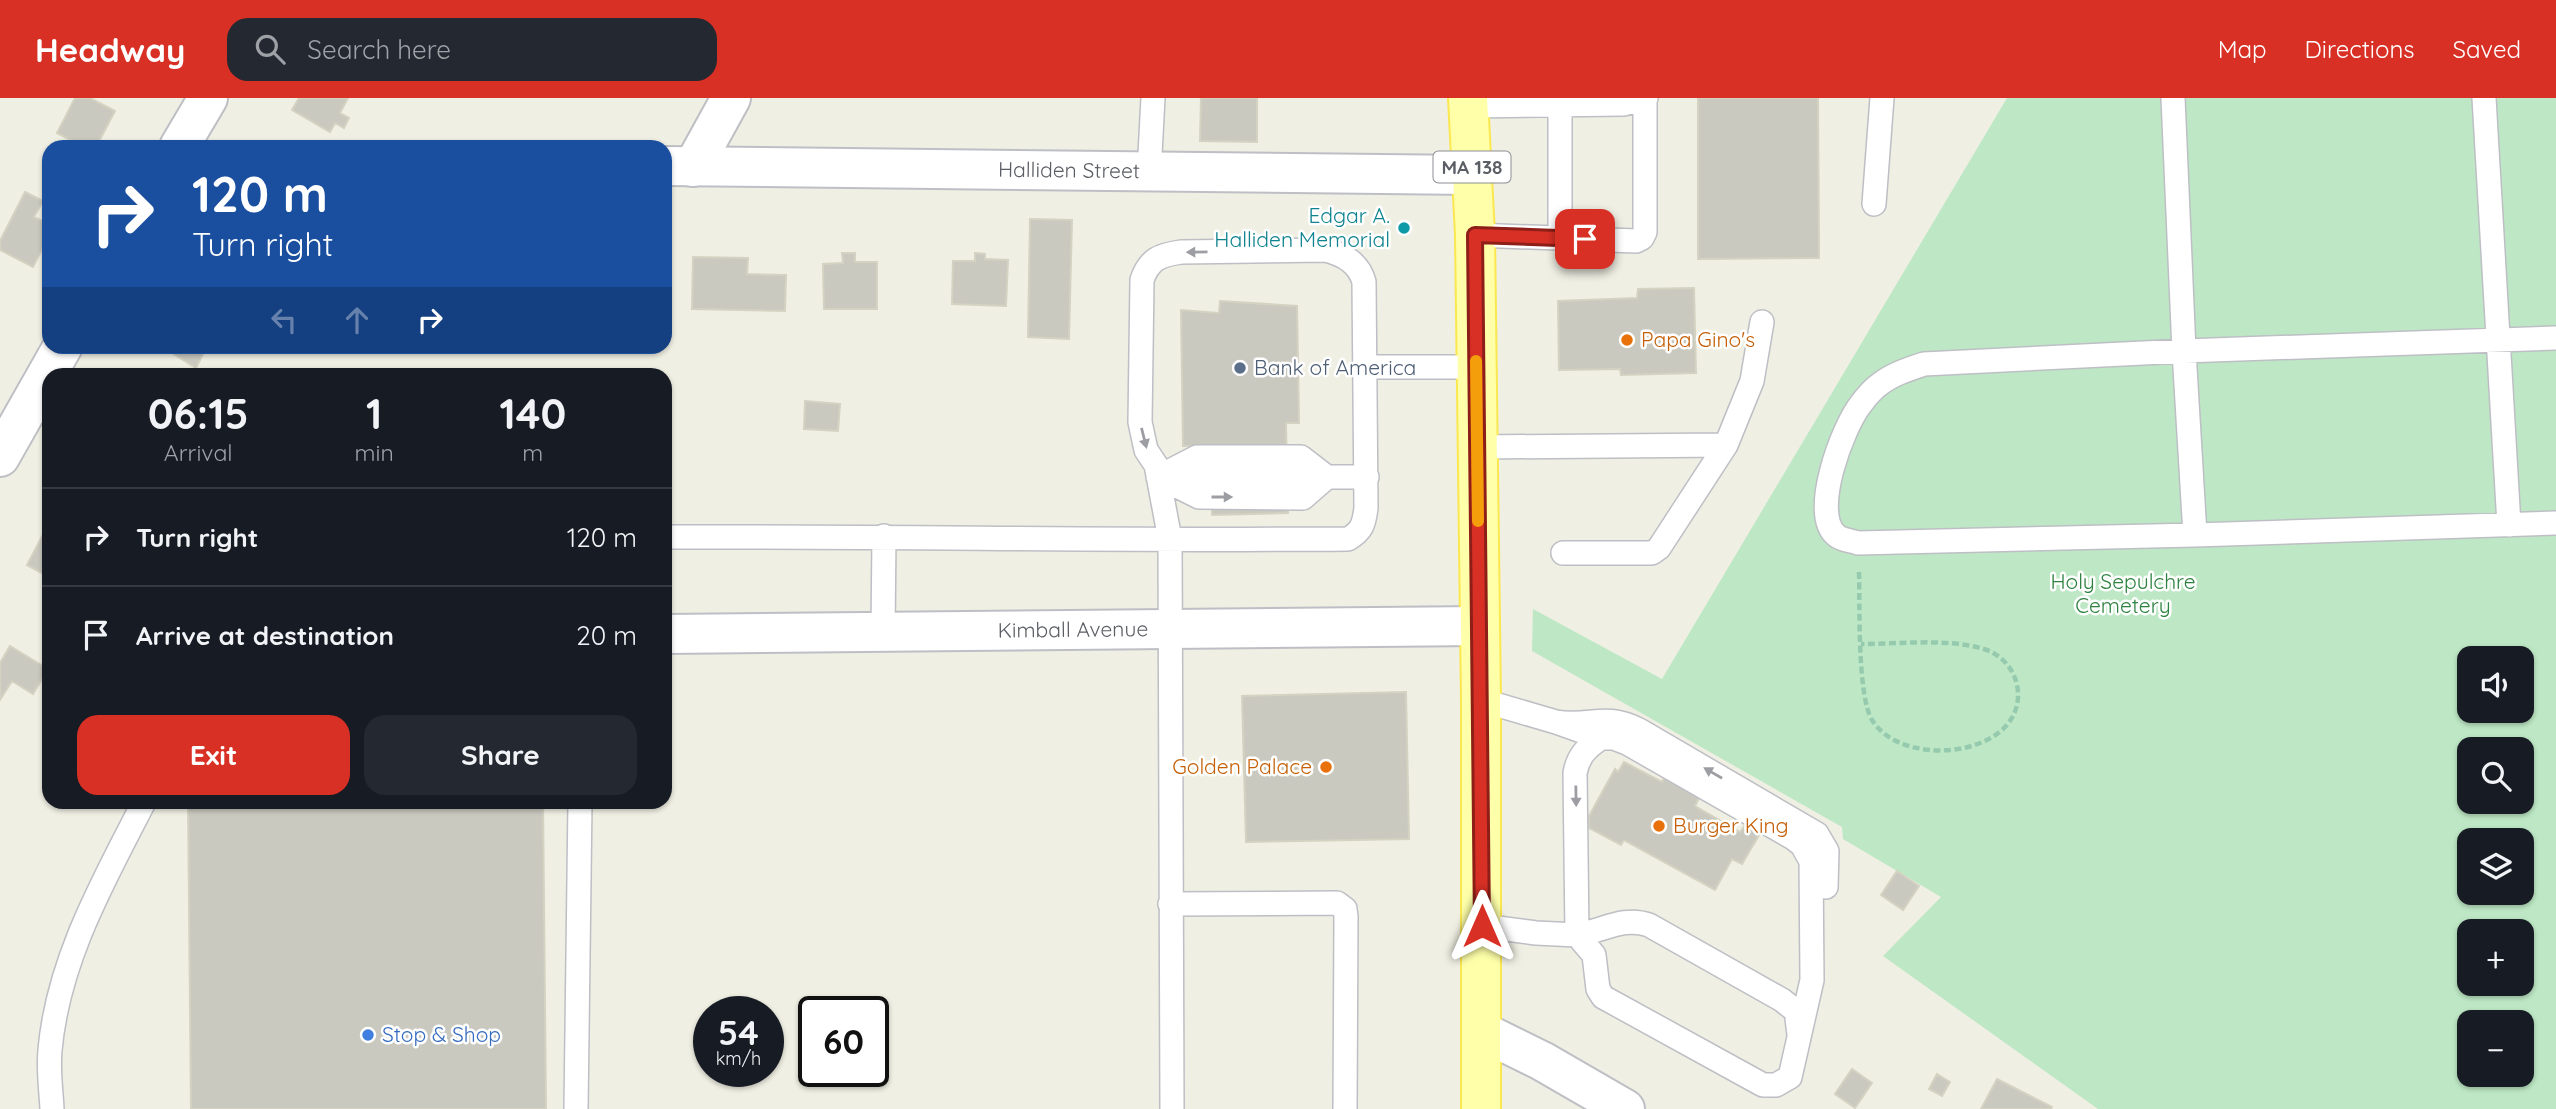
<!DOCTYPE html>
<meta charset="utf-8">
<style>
:root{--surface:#171b24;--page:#242831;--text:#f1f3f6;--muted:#9ea1a6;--line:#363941;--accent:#d93025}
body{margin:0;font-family:Quicksand,sans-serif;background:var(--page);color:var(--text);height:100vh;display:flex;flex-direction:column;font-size:26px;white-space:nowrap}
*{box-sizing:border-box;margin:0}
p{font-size:23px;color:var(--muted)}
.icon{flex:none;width:38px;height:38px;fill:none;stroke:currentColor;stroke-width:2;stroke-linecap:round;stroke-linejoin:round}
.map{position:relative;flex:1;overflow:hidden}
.drawer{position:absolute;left:42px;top:270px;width:630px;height:441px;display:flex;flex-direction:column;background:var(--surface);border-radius:21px;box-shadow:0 2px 5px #0004}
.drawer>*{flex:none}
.banner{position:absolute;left:42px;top:42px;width:630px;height:214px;border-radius:21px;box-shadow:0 2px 5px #0004;background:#1a4fa0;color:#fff;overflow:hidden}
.tools{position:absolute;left:2457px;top:548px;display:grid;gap:14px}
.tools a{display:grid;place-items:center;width:77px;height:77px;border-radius:14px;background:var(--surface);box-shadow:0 2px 5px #0004;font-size:35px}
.speed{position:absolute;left:693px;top:898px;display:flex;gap:14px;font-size:35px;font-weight:700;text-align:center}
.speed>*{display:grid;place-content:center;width:91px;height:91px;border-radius:50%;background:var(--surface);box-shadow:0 2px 5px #0004;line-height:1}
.speed small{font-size:18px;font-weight:400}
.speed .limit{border:4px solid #111;border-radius:10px;background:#fff;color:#111}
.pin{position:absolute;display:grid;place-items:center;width:60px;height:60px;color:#fff;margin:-30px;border-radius:14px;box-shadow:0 4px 10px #0006}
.me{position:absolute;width:77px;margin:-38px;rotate:0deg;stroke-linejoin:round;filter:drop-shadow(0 0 5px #0008)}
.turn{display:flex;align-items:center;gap:24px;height:147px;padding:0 35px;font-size:32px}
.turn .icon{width:91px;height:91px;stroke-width:2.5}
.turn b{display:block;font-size:49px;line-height:60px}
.lanes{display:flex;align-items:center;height:66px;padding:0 35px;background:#0003;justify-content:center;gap:35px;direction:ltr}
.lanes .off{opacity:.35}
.eta{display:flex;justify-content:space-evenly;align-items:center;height:119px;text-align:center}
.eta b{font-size:42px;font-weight:700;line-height:49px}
.button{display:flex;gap:14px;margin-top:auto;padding:14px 35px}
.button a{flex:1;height:80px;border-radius:21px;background:var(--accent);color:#fff;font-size:28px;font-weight:700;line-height:80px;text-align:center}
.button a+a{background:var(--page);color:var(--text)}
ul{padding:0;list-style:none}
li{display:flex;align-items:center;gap:21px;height:98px;padding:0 35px;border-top:2px solid var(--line)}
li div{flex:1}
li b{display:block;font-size:26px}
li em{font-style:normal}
header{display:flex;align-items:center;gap:42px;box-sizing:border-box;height:98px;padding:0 35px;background:var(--accent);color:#fff}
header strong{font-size:33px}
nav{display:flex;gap:38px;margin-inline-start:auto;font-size:24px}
.search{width:490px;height:63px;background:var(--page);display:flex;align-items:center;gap:18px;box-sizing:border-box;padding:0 24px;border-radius:21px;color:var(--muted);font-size:26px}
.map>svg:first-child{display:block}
</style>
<header>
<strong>Headway</strong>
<div class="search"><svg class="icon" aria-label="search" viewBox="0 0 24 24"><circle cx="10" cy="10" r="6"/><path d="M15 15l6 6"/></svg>Search here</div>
<nav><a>Map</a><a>Directions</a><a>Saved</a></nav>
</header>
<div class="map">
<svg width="2556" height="1011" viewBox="0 0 2556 1011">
<rect width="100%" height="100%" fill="#efefe3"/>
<path fill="#bee8c5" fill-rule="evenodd" d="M2007,0H2556V1011H2098L1883,858L1941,799L1843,741L1842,729L1532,553L1533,511L1662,581ZM2469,560H2522V612H2469ZM2469,651H2522V704H2469ZM2469,742H2522V794H2469ZM2469,833H2522V886H2469ZM2469,924H2522V976H2469Z"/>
<path fill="#cac9c0" stroke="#d4d2c1" stroke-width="2" d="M75,0H90L115,13L96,49H83L57,35Z
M299,0H348L340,15L349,20L344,30L335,25L330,34L292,12Z
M1201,0H1257V44L1200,43Z
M1698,0H1818L1819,160L1698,161Z
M25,94L43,103L34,119L49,126V138L33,169L0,152V143Z
M1030,121L1072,122L1069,241L1028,239Z
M842,155H855V164H877V211H824L823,166L843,165Z
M975,155L985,156V161L1008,162L1006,208L952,206L953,163H975Z
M693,159L748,160L747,176L786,177L785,213L692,211Z
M1694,190L1696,275L1621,277L1620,271L1559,272L1558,203L1637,200L1638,191Z
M1220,203L1297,208L1299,325H1286L1288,415L1212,417L1211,348H1183L1181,212L1219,215Z
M161,248H207L196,270Z
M805,303L840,306L838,333L804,331Z
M49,425V479L27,467Z
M10,548L48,571L33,596L12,583L0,602V565Z
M1406,594L1409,741L1246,744L1242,598Z
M1624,664L1662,684L1664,680L1699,700L1695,708L1740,734L1746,726L1761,734L1742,766L1732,761L1715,792L1624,742L1621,747L1589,730V718L1615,671L1618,674Z
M188,704H543L546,1011H191Z
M1897,773L1919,788L1903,812L1881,797Z
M1852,971L1872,985L1855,1010L1835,996Z
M1937,976L1950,984L1942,998L1929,991Z
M1997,981L2052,1009L2051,1011H1981Z"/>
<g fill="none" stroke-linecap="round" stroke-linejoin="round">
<g stroke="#bdbfc5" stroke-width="26">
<path id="lane" d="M2173,0L2184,253L2195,437
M2484,0L2509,427
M1469,8L1624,6L1646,0
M1149,75L1153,0
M1874,106L1882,0
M1475,137L1636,143L1642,140L1645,134V1
M1560,141V8
M2556,240L2184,253L1924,266C1909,271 1893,276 1880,286C1873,291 1866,299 1861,306C1843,328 1809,417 1837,438C1842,442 1853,443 1858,445L2195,437L2556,425
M1366,269H1476
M1726,347L1752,283L1762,224
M1478,349L1726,347L1659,450L1652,455H1563
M1164,376L1197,359H1301L1327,379
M1158,379H1367
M1161,380L1199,399L1303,400L1327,379
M665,439C893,438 1121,443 1348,441C1362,433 1364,426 1366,410L1364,184C1359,165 1344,157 1326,152L1181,154C1160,157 1149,161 1142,182L1140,324L1146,352L1156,367L1170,441L1172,1011
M883,534L884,438
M1481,602L1556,624C1590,630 1604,614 1639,632L1817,736L1827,753L1826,789
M1601,640C1587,649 1578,658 1575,675L1577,837C1603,833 1623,818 1649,827L1782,902L1796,913L1799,936
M1170,806L1337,805L1345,811L1346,819L1345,1011
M1482,828L1536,835L1577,837L1594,857L1598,891L1603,899L1763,987H1776L1790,979L1812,882L1811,763L1802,747L1793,740L1627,645L1614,640H1601L1556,624
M52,1011C51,992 48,971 50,952C58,862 104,782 144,704
M576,1011L580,704"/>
</g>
<g stroke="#bdbfc5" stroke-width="42">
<g id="street">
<path d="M179,49L208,0"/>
<path id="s1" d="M665,68L1472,77"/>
<path d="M693,69L731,0"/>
<path d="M0,359L63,248"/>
<path id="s2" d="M665,536L1480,528"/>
<path d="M1481,933L1542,963L1625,1011"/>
</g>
</g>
<g stroke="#fbe851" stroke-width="42">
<path id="primary" d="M1468,0L1475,137L1481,602V1011"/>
</g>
<path stroke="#96caae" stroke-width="4.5" stroke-dasharray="7 3.5" stroke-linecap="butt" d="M1859,474C1860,506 1857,597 1872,622C1897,662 1976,661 2006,628C2030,601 2016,561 1984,551C1946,540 1901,546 1861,546"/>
<use href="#lane" stroke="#fff" stroke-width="23"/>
<use href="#street" stroke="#fff" stroke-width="38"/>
<use href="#primary" stroke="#feffa8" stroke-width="38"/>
</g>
<defs><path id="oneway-solid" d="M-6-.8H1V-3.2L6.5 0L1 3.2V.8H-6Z" transform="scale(1.75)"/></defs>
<g fill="#9d9ea3">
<use href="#oneway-solid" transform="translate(1197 154) rotate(179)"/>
<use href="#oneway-solid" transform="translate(1144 340) rotate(76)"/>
<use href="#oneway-solid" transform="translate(1222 399)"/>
<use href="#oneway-solid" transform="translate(1713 675) rotate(-150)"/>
<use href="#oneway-solid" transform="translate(1576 698) rotate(89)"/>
</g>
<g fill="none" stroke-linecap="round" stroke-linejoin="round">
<g stroke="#8d1f18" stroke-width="18">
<path id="route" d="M1482,828L1475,137L1585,141"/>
</g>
<use href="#route" stroke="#d93025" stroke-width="12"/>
<path stroke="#f59e0b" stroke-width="12" d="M1476,263L1478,423"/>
</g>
<circle fill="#0f9aa8" stroke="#fff" stroke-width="2.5" cx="1404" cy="130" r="7"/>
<g fill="#e8710a" stroke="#fff" stroke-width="2.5">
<circle cx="1627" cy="242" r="7"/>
<circle cx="1326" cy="669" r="7"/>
<circle cx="1659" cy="728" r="7"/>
</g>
<circle fill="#5c6f8a" stroke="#fff" stroke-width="2.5" cx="1240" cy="270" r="7"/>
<circle fill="#3f7fe0" stroke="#fff" stroke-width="2.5" cx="368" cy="937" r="7"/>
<g text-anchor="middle" stroke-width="5" stroke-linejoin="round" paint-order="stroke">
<rect fill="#fff" stroke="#8c8e93" stroke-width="2" x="1433.5" y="53.5" width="77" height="31" rx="5"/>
<g font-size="19" font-weight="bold" fill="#5b5e65">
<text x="1472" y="76">MA 138</text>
</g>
<g font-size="21" fill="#5b5e65" stroke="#fff">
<text dy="7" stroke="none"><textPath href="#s1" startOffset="404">Halliden Street</textPath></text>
<text dy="7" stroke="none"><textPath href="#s2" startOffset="408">Kimball Avenue</textPath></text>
</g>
<g font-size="21" fill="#0d838f" stroke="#fff" text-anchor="end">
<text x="1390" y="125">Edgar A.<tspan x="1390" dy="24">Halliden Memorial</tspan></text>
</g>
<g font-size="21" fill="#c56008" stroke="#fff" text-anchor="start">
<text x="1641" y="249">Papa Gino's</text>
<text x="1312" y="676" text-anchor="end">Golden Palace</text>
<text x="1673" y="735">Burger King</text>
</g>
<g font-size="21" fill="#4e5e75" stroke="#fff" text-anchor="start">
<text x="1254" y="277">Bank of America</text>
</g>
<g font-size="21" fill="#2e8240" stroke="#fff">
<text x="2123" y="491">Holy Sepulchre<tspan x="2123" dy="24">Cemetery</tspan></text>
</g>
<g font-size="21" fill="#366cbe" stroke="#fff" text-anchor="start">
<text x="382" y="944">Stop &amp; Shop</text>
</g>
</g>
</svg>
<div class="tools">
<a><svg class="icon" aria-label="sound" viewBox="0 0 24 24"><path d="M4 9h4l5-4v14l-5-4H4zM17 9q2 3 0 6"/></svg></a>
<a><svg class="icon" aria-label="search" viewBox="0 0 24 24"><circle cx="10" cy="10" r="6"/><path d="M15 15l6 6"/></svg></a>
<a><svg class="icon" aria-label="layers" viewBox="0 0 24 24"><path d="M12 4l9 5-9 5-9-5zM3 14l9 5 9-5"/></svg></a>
<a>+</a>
<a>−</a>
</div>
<div class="speed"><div>54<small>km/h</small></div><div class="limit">60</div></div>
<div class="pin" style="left:1585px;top:141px;background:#d93025"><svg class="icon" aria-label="arrive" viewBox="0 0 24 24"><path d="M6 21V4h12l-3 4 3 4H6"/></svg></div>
<svg class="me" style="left:1482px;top:828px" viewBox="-20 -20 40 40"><path d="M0-17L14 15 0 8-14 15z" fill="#d93025" stroke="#fff" stroke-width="4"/></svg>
<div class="banner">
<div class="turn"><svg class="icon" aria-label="right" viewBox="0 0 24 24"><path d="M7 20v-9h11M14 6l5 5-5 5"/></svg><div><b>120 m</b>Turn right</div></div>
<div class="lanes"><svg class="icon off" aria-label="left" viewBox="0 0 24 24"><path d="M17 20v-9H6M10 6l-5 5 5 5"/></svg><svg class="icon off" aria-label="ahead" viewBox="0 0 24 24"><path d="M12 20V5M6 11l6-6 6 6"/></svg><svg class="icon" aria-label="right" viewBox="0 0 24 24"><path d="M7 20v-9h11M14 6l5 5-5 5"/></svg></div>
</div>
<section class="drawer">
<div class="eta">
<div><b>06:15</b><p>Arrival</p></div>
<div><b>1</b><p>min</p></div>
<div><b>140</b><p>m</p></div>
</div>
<ul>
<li><svg class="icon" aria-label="right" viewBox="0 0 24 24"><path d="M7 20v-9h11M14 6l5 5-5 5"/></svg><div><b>Turn right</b></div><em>120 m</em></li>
<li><svg class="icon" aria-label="arrive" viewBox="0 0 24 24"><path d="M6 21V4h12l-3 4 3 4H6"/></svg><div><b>Arrive at destination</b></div><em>20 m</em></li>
</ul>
<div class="button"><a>Exit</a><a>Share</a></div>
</section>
</div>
